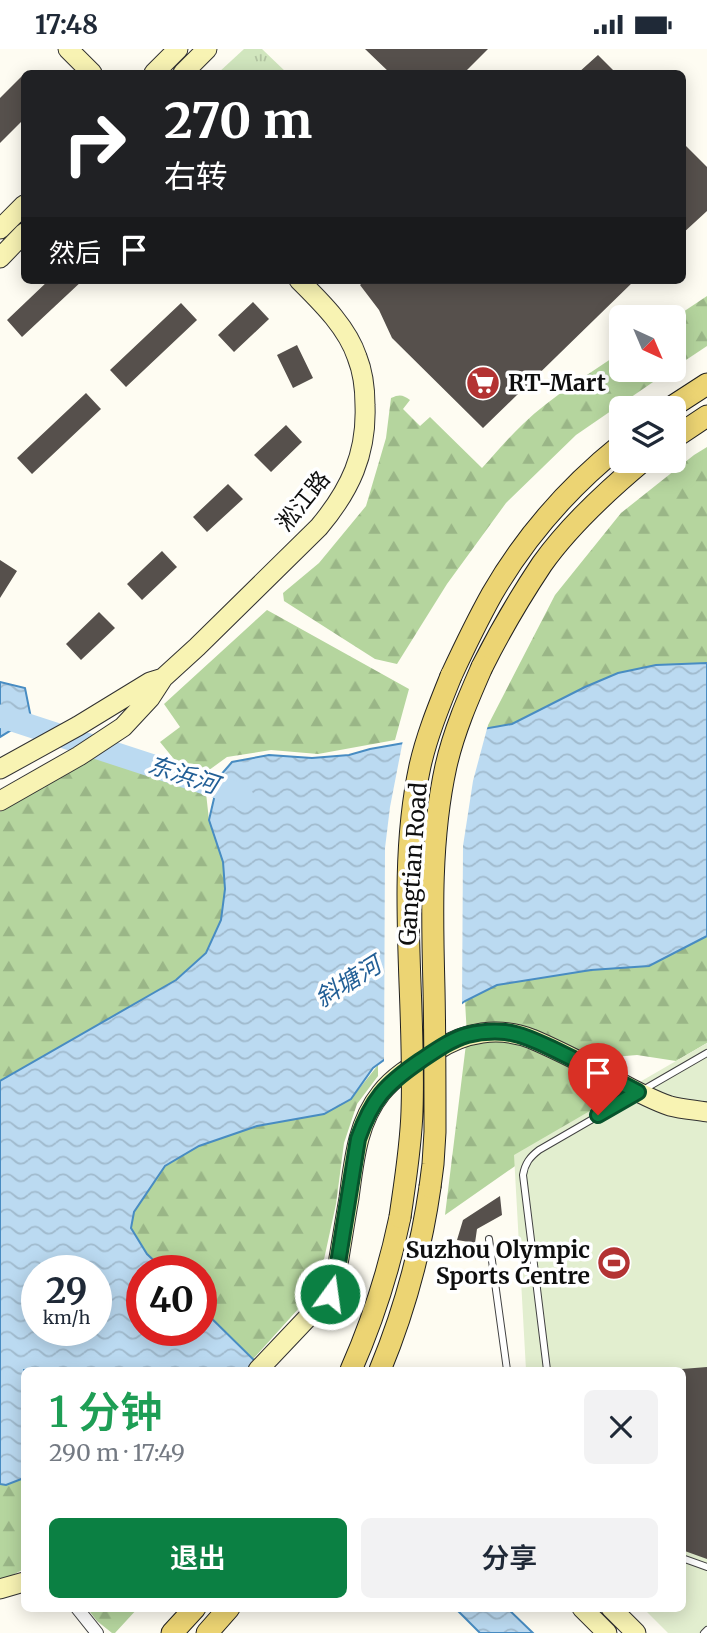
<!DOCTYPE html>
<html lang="zh">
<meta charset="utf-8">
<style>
:root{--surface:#fff;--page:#f2f2f3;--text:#1f2937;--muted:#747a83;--accent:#0b8043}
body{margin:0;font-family:Merriweather,"Noto Sans SC",serif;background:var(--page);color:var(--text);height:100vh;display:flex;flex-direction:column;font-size:26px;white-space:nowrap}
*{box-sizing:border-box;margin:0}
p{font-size:23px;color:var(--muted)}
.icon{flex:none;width:38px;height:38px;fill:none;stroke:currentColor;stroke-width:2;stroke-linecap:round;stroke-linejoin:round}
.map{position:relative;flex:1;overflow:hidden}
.side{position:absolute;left:21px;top:1318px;width:665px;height:245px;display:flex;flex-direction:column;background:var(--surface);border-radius:10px;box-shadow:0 4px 18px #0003}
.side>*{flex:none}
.top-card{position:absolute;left:21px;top:21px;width:665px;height:214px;border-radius:10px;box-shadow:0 4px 18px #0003;background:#202124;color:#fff;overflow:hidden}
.needle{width:46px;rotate:136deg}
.fabs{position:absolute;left:609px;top:256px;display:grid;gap:14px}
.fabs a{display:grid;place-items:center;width:77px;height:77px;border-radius:10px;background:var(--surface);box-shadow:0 4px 18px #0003;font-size:35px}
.speed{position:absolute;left:21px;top:1206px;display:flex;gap:14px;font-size:35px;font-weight:700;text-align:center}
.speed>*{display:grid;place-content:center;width:91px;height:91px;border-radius:50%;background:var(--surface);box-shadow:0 4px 18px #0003;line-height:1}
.speed small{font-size:18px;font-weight:400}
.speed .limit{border:10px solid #d22;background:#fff;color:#111}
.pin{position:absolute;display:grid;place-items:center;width:60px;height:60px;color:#fff;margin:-72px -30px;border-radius:50% 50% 50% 0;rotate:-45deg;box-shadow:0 0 7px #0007}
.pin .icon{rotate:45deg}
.me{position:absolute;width:77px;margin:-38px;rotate:14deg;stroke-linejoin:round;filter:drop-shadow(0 0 5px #0008)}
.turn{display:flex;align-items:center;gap:24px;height:147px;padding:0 28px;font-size:32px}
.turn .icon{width:91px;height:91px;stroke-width:2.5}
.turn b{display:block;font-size:49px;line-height:60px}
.then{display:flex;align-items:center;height:66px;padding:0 28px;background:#0003;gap:14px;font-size:26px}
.round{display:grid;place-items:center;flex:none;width:74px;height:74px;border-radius:10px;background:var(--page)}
.overview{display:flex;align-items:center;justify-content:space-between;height:119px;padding:0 28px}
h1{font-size:42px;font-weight:600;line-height:52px;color:#1e9e55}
.action{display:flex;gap:14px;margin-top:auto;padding:14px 28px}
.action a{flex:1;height:80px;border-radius:10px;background:var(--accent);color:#fff;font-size:28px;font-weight:600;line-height:80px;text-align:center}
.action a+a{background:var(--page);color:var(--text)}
.status{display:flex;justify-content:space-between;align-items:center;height:49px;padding:0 35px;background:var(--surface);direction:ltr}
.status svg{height:19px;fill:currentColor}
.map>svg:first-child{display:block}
</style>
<div class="status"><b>17:48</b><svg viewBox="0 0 49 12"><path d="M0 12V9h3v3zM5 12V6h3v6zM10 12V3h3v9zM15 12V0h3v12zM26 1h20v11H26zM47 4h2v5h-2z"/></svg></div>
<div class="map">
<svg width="707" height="1584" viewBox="0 0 707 1584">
<defs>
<pattern id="grass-tufts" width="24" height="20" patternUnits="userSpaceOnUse" patternTransform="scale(1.75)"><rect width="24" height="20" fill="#d1e6be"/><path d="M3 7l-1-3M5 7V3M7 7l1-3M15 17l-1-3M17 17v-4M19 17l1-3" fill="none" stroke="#b2c4a2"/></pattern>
<pattern id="forest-firs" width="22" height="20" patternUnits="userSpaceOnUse" patternTransform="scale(1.75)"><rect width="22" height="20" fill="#b5d59e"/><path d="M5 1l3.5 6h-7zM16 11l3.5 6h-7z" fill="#9ab687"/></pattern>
<pattern id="water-waves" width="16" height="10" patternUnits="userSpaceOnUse" patternTransform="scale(1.75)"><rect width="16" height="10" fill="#bbdaf1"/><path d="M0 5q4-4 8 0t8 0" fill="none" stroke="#a0bacd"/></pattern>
</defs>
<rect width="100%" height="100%" fill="#fefcf2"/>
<path fill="url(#grass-tufts)" d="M244,0H262L287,24H218Z"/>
<path fill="url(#forest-firs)" d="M707,247V297L674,319V269Z
M621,303V320H672L576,386L506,454L447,535L397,615L375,610L284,552L283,544L319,514L366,457L386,389L391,349C400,345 403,346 410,351L403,360L420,377L430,368L482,419C496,404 509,388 523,375C552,347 588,326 621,303Z
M707,398V614L585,638L512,675L486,680L555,546L621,464L694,406Z
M267,561L409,640L395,691L318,705L271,701L227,708L205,724L182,720L160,693L180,678L164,655Z
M98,706L206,744L209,771L223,813L225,840L221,871L206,904L176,931L0,1032V763Z
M707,887V994L676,1012L637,1006L602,1009L545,988L510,990L570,1018L596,1032L597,1050L591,1064L445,1166L467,987L465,952L497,936L591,921L649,917Z
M378,1016V1027L357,1055L344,1094L336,1155L318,1238L253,1310L201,1259V1222L164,1221L147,1205L131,1179L134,1163L165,1117L199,1097L257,1077L324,1065L351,1050Z
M24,1429V1520L9,1528L0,1530V1436Z
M87,1559H138L115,1584H112L97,1572Z"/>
<path fill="#e2eecf" d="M707,994V1584H668L643,1559H682V1321H526L514,1106Z"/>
<path fill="url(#water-waves)" stroke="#488cc2" stroke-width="2" fill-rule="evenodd" d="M707,614V887L649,917L591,921L497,936L465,952L373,1019L351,1050L324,1065L257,1077L199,1097L165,1117L134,1163L131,1179L147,1205L164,1221L142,1222V1281H201V1259L264,1321H24V1429L6,1436L0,1435V1032L176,931L206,904L221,871L225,840L223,813L209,771L219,728L232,713L269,706L312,709L349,706L370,700L512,675L585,638L618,624L656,616ZM37,1222H96V1281H37Z
M0,633L25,639L31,669L0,688Z
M455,1559H507L533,1584H480Z"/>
<path fill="#fefcf2" d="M488,676L473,732L463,797L462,958L384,1016L385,799L390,758L403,691Z"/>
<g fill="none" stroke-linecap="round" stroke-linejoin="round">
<path stroke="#bbdaf1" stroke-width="23" d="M0,667L239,745L244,751"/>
</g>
<path fill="#56504c" d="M365,0H488L464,24H390Z
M598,6L616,24H578Z
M24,25V70L0,94V49Z
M682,93L707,118V162L682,185Z
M49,231H83L22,288L7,271Z
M365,231H635L483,379L392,289L379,261L360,236Z
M253,253L269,270L234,303L218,286Z
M181,254L197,271L126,338L110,321Z
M297,296L313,329L293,339L277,306Z
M86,344L101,360L32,425L17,409Z
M286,376L302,393L271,423L254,406Z
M228,435L243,450L207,483L193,468Z
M162,502L177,518L142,551L127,535Z
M0,511L17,522L0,549Z
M99,563L115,579L81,611L66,595Z
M500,1147L502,1166L477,1180L475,1194L457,1191L463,1171Z
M707,1318V1510L682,1501V1320Z"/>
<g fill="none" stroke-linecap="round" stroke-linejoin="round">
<g stroke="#424242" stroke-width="8">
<path id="lane" d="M489,1190L507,1321
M547,1321L523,1126C525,1114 530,1108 539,1101L707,1004
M682,1509L707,1518
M704,1584L707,1581"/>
</g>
<g stroke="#424242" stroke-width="14">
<path id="street" d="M77,1559L97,1584"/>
</g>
<g stroke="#313131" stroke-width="21">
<path id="secondary" d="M68,0L92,24
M154,24L178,0
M183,24L207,0
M0,180L24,156
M0,209L24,184
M0,720L78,677L150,633L163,629
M0,752L79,707L123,678L150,649L163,629L197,598L319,478C350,441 367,405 365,356C365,340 363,323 357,308C347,278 321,253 299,231
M258,1321L330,1245L335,1232C340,1205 344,1177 349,1149C354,1112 357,1074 381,1044C395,1026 417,1014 436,1002C464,983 499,977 532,990C558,1001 583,1014 608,1027C628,1038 649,1050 670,1057C682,1060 695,1061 707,1063
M0,1540L24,1533
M582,1559L607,1584
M611,1559L636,1584"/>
</g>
<g stroke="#202020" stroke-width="23">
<path id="primary" d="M670,359L707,335
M674,389L707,367
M482,618C500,582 520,548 542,515C569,477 608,441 644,411
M451,627C464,599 477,572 492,545C525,488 570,437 621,396
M351,1321C373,1271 389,1221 400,1168
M380,1321C404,1263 421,1201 430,1138
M172,1584L195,1559
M207,1584L229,1559"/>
</g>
<use href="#lane" stroke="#fff" stroke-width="6"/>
<use href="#street" stroke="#fff" stroke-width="12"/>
<use href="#secondary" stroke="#f8f3b3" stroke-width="19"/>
<use href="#primary" stroke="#ecd473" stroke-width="21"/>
<g stroke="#202020" stroke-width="23" stroke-linecap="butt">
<path id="primary-bridge" d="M430,1138L433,1115L435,1083C435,1035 435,987 434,940C432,866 430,790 446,717C454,682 468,650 482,618
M400,1168C405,1133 411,1097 412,1062C416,950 396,828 420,717C427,686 439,657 451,627"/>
</g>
<use href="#primary-bridge" stroke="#ecd473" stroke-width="21"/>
</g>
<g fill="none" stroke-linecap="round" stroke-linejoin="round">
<g stroke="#07532c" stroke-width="18">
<path id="route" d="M330,1245L335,1233L358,1090C372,1050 385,1036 420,1012C435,1002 450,991 467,986C479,983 493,982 505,983C521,985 536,992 551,999C580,1013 609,1028 638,1043L598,1066"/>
</g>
<use href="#route" stroke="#0b8043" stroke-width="12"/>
</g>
<defs>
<g id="supermarket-disc" transform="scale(1.75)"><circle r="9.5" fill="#b33333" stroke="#fff"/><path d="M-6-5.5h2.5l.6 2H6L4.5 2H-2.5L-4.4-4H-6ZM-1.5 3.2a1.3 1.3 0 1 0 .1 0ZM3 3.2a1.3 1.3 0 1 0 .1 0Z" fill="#fff"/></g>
<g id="stadium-disc" transform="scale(1.75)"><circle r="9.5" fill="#b33333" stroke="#fff"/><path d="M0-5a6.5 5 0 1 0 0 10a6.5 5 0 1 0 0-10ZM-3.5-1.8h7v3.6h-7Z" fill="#fff"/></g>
</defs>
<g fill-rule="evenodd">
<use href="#supermarket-disc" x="483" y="334"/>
<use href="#stadium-disc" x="614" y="1214"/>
</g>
<g text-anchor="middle" stroke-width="7" stroke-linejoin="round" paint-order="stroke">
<g font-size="23" font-weight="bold" fill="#0f0f0f" stroke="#fff" text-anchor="start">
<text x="508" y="342">RT-Mart</text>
<text x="590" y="1209" text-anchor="end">Suzhou Olympic<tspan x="590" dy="26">Sports Centre</tspan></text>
</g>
<g font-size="23" fill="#0f0f0f" stroke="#fff">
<text transform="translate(303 452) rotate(-51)" y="8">淞江路</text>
<text transform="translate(413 815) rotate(-86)" y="8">Gangtian Road</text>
</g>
<g font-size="24" font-style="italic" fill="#225f96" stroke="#fff">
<text transform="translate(183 726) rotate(18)" y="8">东浜河</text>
<text transform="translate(348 933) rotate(-32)" y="8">斜塘河</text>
</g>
</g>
</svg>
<div class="fabs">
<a><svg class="needle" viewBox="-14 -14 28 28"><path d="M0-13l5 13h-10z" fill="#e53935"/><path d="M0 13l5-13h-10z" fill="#747a83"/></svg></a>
<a><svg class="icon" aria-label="layers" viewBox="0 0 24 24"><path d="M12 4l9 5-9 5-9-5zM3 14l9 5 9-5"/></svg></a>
</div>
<div class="speed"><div>29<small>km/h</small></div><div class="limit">40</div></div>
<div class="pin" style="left:598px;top:1066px;background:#d93025"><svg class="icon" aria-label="arrive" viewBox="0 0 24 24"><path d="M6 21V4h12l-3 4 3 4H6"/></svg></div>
<svg class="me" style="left:330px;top:1245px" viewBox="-20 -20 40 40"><circle r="17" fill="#0b8043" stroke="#fff" stroke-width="3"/><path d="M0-11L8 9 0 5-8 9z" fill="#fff"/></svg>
<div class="top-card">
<div class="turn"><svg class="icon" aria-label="right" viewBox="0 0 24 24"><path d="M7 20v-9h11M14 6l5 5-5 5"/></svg><div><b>270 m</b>右转</div></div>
<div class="then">然后<svg class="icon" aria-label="arrive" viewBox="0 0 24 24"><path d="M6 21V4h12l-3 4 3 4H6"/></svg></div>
</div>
<section class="side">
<div class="overview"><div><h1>1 分钟</h1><p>290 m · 17:49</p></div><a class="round"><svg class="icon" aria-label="close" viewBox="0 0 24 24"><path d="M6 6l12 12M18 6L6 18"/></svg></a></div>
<div class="action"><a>退出</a><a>分享</a></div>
</section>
</div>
